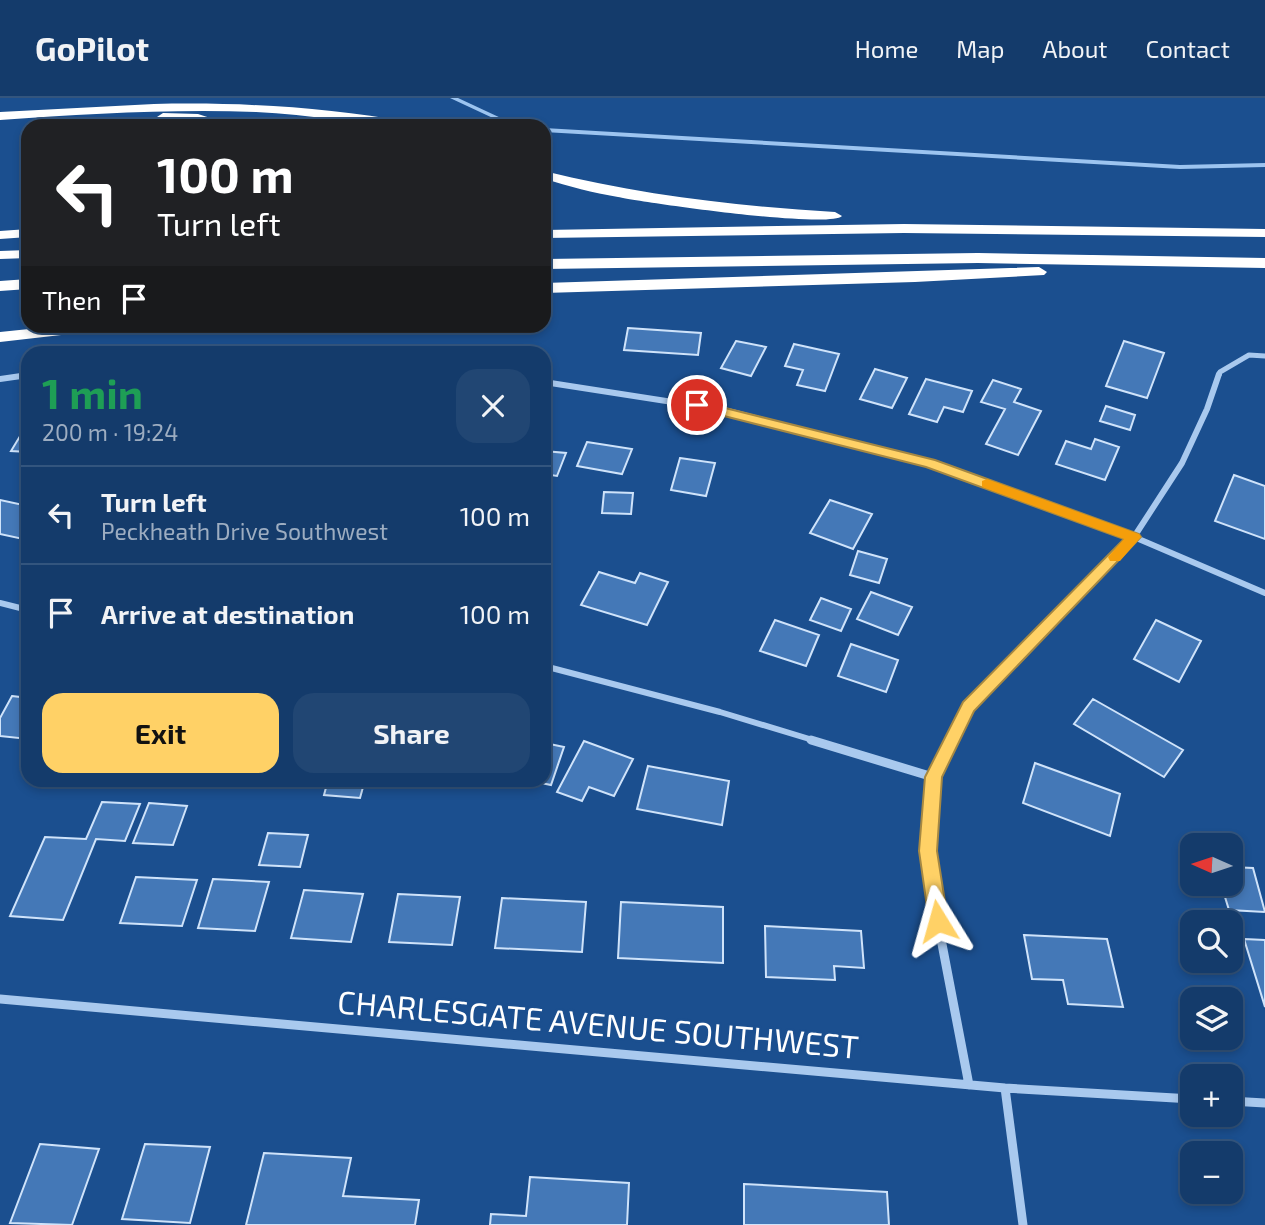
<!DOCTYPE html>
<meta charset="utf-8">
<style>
:root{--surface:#143b6b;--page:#214673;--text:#f1f3f6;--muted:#9dadc1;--line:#33557e;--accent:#ffd166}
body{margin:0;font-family:"Exo 2",sans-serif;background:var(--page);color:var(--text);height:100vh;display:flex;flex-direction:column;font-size:26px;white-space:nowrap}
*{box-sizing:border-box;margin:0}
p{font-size:23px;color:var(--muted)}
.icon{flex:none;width:38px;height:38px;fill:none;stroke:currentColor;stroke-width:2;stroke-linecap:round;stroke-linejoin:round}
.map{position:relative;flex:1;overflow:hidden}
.sheet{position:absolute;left:21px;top:248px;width:530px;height:441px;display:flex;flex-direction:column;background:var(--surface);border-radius:21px;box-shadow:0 4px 10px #0003,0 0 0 2px var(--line)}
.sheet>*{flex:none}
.top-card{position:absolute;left:21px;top:21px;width:530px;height:214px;border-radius:21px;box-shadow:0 4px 10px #0003,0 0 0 2px var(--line);background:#202124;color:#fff;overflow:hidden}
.needle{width:46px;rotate:273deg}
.controls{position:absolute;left:1180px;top:735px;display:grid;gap:14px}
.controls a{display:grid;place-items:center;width:63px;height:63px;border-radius:14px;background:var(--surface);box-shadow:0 4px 10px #0003,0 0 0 2px var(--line);font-size:35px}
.pin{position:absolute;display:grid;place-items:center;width:60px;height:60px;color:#fff;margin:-30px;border:4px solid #fff;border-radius:50%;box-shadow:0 2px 7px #0007}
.me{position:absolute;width:77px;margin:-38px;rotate:352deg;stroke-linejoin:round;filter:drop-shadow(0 0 5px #0008)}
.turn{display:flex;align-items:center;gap:24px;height:147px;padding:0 21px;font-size:32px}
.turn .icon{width:91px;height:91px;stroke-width:2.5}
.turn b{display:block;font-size:49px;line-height:60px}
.then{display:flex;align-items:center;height:66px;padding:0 21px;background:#0003;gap:14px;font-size:26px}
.round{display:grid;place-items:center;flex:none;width:74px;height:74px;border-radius:21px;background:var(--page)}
.headline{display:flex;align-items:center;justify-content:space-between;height:119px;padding:0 21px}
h1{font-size:42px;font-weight:700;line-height:52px;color:#1e9e55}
.button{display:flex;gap:14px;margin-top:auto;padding:14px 21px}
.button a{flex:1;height:80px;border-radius:21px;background:var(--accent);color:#111;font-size:28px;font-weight:700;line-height:80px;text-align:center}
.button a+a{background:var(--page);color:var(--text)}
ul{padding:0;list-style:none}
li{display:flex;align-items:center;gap:21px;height:98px;padding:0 21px;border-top:2px solid var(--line)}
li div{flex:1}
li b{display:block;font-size:26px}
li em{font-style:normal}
header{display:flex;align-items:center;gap:42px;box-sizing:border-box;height:98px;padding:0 35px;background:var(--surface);border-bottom:2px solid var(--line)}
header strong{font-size:33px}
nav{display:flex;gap:38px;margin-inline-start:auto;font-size:24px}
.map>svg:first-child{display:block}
</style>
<header>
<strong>GoPilot</strong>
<nav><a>Home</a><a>Map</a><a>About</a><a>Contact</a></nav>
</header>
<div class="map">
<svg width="1265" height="1127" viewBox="0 0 1265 1127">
<rect width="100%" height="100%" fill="#1b4f8f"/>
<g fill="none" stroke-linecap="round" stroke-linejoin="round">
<path fill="#9cc4f0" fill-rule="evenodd" d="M450,0H458L518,28H510Z
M544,30L1180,67L1265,65V69L1180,71L544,34Z"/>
</g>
<path fill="#4478b7" stroke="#cfe3fa" stroke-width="2" d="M628,230L701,235L698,257L624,252Z
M736,243L766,249L751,278L721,270Z
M1124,243L1164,255L1147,300L1106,288Z
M794,246L839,256L825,293L797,287L803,272L785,268Z
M875,271L907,280L892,310L860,301Z
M926,281L972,293L963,314L944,309L937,324L909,316Z
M993,282L1021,291L1014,304L1041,313L1018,357L986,346L1005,311L981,304Z
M1106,308L1135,317L1130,332L1100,323Z
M28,325V354L11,353Z
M1095,341L1119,349L1105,382L1056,366L1066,343L1091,351Z
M587,344L632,351L622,376L577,368Z
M544,353L566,355L557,378L544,376Z
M680,360L715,365L706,398L671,392Z
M1234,377L1265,388V441L1215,423Z
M604,394L633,395L631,416L602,415Z
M0,402L28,408V435L23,441L0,436Z
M830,402L872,416L853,451L810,435Z
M858,453L887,461L879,485L850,477Z
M599,474L635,485L640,475L668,484L647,527L581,507Z
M871,494L912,509L898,537L857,521Z
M821,500L851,511L841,533L810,522Z
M775,522L819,537L806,568L760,553Z
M1156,522L1201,543L1179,584L1134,561Z
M851,546L898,562L886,594L838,578Z
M12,598L28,600V641L0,638V620Z
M1093,601L1183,652L1164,679L1074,626Z
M584,643L633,661L614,698L589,689L582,703L557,694Z
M545,645L564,649L551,687L532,683L544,682Z
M1035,665L1120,696L1110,738L1023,705Z
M648,668L729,683L722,727L637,711Z
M46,682H95L93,687L45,685Z
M197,682H229L227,689L196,688Z
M328,682H365L360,700L324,697Z
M102,704L140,706L125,743L96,741L63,822L10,818L45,739L86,741Z
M149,705L187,708L173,747L133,745Z
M268,735L308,737L300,769L259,767Z
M1230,769L1253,770L1265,814L1229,812L1221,786H1230Z
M136,779L197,782L182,828L120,825Z
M213,781L269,784L255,833L198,830Z
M304,792L363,796L351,844L291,840Z
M398,796L460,799L452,847L389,844Z
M502,800L586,804L582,854L495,850Z
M621,804L723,809V865L618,860Z
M765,828L861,833L864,870L834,868L835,882L766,879Z
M1024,837L1107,841L1123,909L1068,906L1063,882L1032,881Z
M1244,841L1265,842V909Z
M40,1046L99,1051L72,1127L10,1125Z
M145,1046L210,1049L190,1125L122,1121Z
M264,1055L351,1060L343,1098L419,1102L415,1127H246Z
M530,1079L629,1085L627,1127H490L491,1116L526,1118Z
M744,1086L887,1094L889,1127H744Z"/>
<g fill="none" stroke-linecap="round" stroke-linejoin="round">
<path stroke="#a9c9ee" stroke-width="5" d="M25,277H28
M1219,277L1220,274L1249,257L1265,258"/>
<path stroke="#a9c9ee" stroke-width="6" d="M0,281L28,277
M544,284L724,312L930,365L1134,439L1265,495
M0,505L28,512
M544,568L720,614L816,643
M951,643L968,608L1134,439L1182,365L1207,311L1219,276"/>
<path stroke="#a9c9ee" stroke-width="9" d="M811,642L933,679
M951,642L933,679L928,753L942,846L969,987
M0,901L1005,990L1192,1001
M1005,990L1023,1127
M1230,1003L1265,1005"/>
<path fill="#fff" fill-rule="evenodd" d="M154,6C240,4 324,9 409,24L416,28C362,28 310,16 256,14C171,11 85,16 0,22V14Z
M163,15L198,16L235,28L158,22L157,19Z
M544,73C641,97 736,108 835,114L842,118C828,131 647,105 618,99C593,95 569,88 544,81Z
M904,126L1265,131V139L904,135L544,140V132Z
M28,131V139L0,141V133Z
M28,152V160L0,161V153Z
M978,155L1265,160V170L978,165L544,171V161Z
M1039,169L1047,174L1044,177L915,184L544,195V185Z
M28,181V191L0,193V183Z
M58,228H104L96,233L0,244V234Z"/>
</g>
<path fill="#ffd166" stroke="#a68842" stroke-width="2" d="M697,303L935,362L1139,436L1141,439L974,613L942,679L937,753L948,823L945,829L938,832L932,829L929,823L919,753L925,679L963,604L1124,441L926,369L692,310L691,307Z"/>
<path fill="#f59e0b" d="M987,381L1139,436L1141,439L1120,463H1110L1108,459L1124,441L982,389V383Z"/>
<g text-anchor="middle" stroke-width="5" stroke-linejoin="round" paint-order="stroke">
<g font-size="32" fill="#fff" stroke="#1b4f8f">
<text transform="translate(598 927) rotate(5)" y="11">CHARLESGATE AVENUE SOUTHWEST</text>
</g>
</g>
</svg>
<div class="controls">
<a><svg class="needle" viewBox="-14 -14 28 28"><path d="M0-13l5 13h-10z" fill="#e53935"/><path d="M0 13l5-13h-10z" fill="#9dadc1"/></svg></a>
<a><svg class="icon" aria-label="search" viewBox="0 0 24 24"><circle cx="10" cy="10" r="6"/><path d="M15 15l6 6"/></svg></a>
<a><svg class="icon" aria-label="layers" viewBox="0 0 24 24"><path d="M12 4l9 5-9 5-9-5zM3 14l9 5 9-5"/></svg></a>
<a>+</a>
<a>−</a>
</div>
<div class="pin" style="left:697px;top:307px;background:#d93025"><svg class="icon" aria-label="arrive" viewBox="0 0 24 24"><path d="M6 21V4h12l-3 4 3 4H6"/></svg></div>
<svg class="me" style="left:938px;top:823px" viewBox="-20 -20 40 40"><path d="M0-17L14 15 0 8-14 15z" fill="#ffd166" stroke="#fff" stroke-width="4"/></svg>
<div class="top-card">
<div class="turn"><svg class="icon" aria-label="left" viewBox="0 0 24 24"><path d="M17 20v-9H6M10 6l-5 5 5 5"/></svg><div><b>100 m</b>Turn left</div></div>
<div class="then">Then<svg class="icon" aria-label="arrive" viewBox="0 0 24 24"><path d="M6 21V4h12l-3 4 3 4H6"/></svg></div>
</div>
<section class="sheet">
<div class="headline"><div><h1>1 min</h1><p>200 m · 19:24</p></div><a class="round"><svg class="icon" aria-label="close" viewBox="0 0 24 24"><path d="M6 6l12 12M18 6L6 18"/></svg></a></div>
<ul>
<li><svg class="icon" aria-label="left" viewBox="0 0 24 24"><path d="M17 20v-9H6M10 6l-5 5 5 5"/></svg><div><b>Turn left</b><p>Peckheath Drive Southwest</p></div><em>100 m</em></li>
<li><svg class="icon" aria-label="arrive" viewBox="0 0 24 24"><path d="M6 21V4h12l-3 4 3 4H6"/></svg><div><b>Arrive at destination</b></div><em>100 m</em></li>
</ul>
<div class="button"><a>Exit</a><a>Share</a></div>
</section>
</div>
